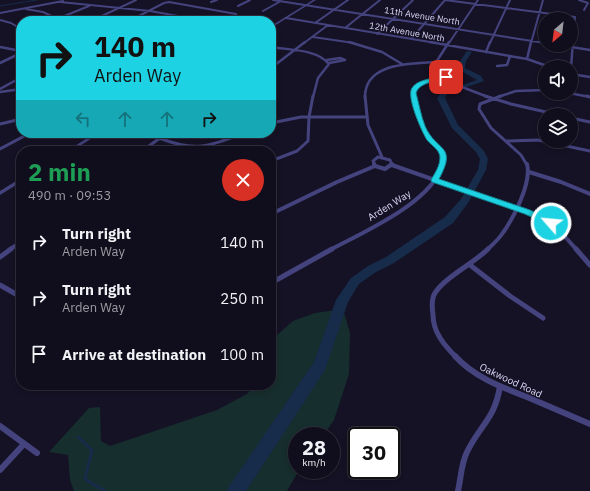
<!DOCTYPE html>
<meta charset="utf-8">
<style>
:root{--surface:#100e1c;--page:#191725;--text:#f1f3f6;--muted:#9c9ca3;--line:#302e3b}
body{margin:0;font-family:"IBM Plex Sans",sans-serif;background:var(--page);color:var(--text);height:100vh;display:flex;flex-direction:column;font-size:15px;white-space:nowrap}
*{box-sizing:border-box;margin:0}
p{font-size:13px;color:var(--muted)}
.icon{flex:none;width:22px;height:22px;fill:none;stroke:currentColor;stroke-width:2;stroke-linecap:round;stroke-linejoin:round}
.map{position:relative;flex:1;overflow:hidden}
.sheet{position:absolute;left:16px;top:146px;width:260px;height:244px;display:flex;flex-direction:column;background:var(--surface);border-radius:16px;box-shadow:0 2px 6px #0003,0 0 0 1px var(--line)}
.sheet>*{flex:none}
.hud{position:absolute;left:16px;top:16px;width:260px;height:122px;border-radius:16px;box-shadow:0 2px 6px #0003,0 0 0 1px var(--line);background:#1dd3e3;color:#111;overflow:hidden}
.needle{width:26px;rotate:208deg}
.buttons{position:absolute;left:538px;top:12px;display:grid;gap:8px}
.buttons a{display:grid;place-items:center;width:40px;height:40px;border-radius:50%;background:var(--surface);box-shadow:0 2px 6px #0003,0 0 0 1px var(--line);font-size:20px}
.speed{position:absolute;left:288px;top:427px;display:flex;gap:8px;font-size:20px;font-weight:700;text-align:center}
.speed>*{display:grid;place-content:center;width:52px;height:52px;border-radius:50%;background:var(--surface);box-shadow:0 2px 6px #0003,0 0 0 1px var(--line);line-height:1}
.speed small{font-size:10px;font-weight:400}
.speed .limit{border:2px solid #111;border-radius:6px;background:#fff;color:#111}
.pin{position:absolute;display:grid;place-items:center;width:34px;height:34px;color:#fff;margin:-17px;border-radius:8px;box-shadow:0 2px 6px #0006}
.me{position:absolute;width:44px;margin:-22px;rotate:297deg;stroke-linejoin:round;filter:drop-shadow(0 0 3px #0008)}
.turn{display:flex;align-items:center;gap:14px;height:84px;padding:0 12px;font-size:18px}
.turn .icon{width:52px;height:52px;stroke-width:2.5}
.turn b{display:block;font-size:28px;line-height:34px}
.lanes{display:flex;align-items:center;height:38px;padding:0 12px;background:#0003;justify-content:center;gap:20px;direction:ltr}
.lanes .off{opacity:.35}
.round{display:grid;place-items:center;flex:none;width:42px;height:42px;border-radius:21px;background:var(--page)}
.overview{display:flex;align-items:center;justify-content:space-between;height:68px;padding:0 12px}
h1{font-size:24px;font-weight:700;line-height:30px;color:#1e9e55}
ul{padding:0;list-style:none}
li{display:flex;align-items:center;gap:12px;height:56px;padding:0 12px}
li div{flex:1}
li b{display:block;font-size:15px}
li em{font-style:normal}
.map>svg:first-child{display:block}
</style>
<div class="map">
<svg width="590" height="491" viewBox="0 0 590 491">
<rect width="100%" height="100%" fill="#151225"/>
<path fill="#162e2d" d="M343,309L350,333L349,374L334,420L323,436H297V470H299L287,491H74L70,480L68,455L49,452L89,408L100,407L101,441L110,446L217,410L247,394L255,385H271V368L277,335L293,321L315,313Z"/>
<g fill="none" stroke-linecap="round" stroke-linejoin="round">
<path stroke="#172b4a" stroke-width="1" d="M0,6L37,0"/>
<path stroke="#172b4a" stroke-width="3" d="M78,437L92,450L85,479L105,491"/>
<path fill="#172b4a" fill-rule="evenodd" d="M467,51L472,52L466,61L465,68L481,76L484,81L447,94L445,98L458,125L484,151L488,159L486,170L468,203L453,223L394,263L376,272L359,284L348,302L325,370L246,491H227L230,485L314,362L336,300L351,278L368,266L386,257L445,217L461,199L478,170L480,159L476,152L452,128L437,98L442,92L477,80L463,72L459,68L460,61Z"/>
<path stroke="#44437e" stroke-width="2" d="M273,0L545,43
M445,0L575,17L573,43
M579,0L588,3L584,10
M60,2L150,11L206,21
M211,2L217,0
M238,6L250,0
M26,9L43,12L62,21
M263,11L281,1
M0,13L63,1
M286,18L436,43
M57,19L89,6
M0,20L11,23L21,29
M91,21L136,0
M135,21L133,20L135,18L164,3L169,2L236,14V16L227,21
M315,23L348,0
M345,28L380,0
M377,34L413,0
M313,37L354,43
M411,39L445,0
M304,43L328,25
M449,43L478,0
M490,43L510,0
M531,43L543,0"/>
<path stroke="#44437e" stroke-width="2.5" d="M349,42L382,52L402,64
M430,42L527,59L550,67
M449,42L435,64L436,69L462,87L488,97
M542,42L545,43
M559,45L590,50
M0,47L21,51
M271,47C289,50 317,49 329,64L318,78L313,97
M486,52L490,42
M527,59L531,42
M327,60L340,58L345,60L329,63
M0,63L21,53
M497,66L507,65L510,56
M571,67L573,42
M271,68L305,42
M571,74L590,77
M0,89L20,78
M0,92L21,89
M569,93L590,97
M365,97C365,62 411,64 437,62
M414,97V89L421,84L446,77
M498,97L516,91L545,90"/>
<path stroke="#44437e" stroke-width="3" d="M365,96L368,125L382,157
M414,96L423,129L442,153V165
M485,96L511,104L559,115
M501,96L480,104L479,109L491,128L521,155L527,165
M587,96L590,97
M571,118L590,122
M271,123L301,117H366
M0,124L21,119
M159,138C195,152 208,147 243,133
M507,141L538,140L590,151
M0,149L30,133
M142,151L167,133
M271,161L297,151L308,141L309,117L313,96
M375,165L373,161L378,157L390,160L392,165"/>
<path stroke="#44437e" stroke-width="4" d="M374,164L375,166L385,169L392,164
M392,165L540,217L558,229L577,250
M529,172L561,182L590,194
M271,214L337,182L375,166
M9,250L21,242
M330,250C361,233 434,202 442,164
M487,250C492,245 498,240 502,234C513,219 532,183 527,164"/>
<path stroke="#44437e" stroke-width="5" d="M576,249L590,265
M0,257L11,249
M470,265L510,296L543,318
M271,283L332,249
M0,285L21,297
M456,357C444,345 433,332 433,315C432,308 431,299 435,293C444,278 474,263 488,249"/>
<path stroke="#44437e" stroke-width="6" d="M455,356C474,377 501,387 527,397C548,406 569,415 590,424
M0,426L37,453
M0,470L24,444
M458,491C461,478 461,464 467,452C480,425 495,419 500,386"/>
<path fill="#44437e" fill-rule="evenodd" d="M313,0H316L271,28V26Z
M95,133H100L72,151H67Z
M21,178V182L0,195V191Z"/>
</g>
<path fill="#1dd3e3" stroke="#138994" d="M446,75L448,76V78C438,81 419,82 416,93C419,104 421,116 425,126C436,152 458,144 439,179L530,210L554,221L555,223L554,225H548L525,214L432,182L431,180C435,173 440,166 440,157C439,149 432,146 427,140C422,132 406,97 412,88C417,79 437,78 446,75Z"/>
<g text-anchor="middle" stroke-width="3" stroke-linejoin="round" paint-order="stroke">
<g font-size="9" fill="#dddafb" stroke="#151225">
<text transform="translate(422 16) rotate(9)" y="3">11th Avenue North</text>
<text transform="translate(407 32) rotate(10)" y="3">12th Avenue North</text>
</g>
<g font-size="10" fill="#dddafb" stroke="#151225">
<text transform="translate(389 205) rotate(-32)" y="4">Arden Way</text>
<text transform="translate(511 380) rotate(25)" y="4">Oakwood Road</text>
</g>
</g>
</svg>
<div class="buttons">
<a><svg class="needle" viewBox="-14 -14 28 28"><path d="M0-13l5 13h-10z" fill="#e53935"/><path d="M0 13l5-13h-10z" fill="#9c9ca3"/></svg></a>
<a><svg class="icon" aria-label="sound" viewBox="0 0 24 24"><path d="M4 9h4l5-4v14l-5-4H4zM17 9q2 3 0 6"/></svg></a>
<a><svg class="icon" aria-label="layers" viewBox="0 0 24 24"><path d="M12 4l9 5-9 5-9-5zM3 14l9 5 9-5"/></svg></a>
</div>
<div class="speed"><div>28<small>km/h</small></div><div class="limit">30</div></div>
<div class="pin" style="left:446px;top:77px;background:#d93025"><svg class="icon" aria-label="arrive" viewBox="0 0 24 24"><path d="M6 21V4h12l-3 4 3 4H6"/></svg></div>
<svg class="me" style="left:551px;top:223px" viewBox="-20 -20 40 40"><circle r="17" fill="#1dd3e3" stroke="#fff" stroke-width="3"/><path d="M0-11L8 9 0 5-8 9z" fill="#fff"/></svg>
<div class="hud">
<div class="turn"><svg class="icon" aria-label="right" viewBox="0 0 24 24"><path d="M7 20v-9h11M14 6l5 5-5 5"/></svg><div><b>140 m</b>Arden Way</div></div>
<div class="lanes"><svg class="icon off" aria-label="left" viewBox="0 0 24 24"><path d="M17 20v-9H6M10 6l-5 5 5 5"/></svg><svg class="icon off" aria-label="ahead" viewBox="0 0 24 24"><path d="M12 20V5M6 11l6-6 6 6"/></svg><svg class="icon off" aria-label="ahead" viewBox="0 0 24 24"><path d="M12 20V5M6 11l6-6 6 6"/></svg><svg class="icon" aria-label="right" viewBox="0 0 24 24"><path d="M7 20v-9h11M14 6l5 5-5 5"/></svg></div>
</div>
<section class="sheet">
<div class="overview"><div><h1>2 min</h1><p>490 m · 09:53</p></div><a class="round" style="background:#d93025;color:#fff"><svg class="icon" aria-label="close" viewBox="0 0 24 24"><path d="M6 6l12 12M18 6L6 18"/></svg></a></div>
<ul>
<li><svg class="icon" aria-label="right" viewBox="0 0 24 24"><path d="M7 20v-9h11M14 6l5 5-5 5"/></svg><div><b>Turn right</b><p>Arden Way</p></div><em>140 m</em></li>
<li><svg class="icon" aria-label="right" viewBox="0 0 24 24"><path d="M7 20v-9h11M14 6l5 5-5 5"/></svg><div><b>Turn right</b><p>Arden Way</p></div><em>250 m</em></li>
<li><svg class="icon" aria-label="arrive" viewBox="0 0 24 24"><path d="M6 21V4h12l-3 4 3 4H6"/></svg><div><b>Arrive at destination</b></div><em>100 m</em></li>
</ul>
</section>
</div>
